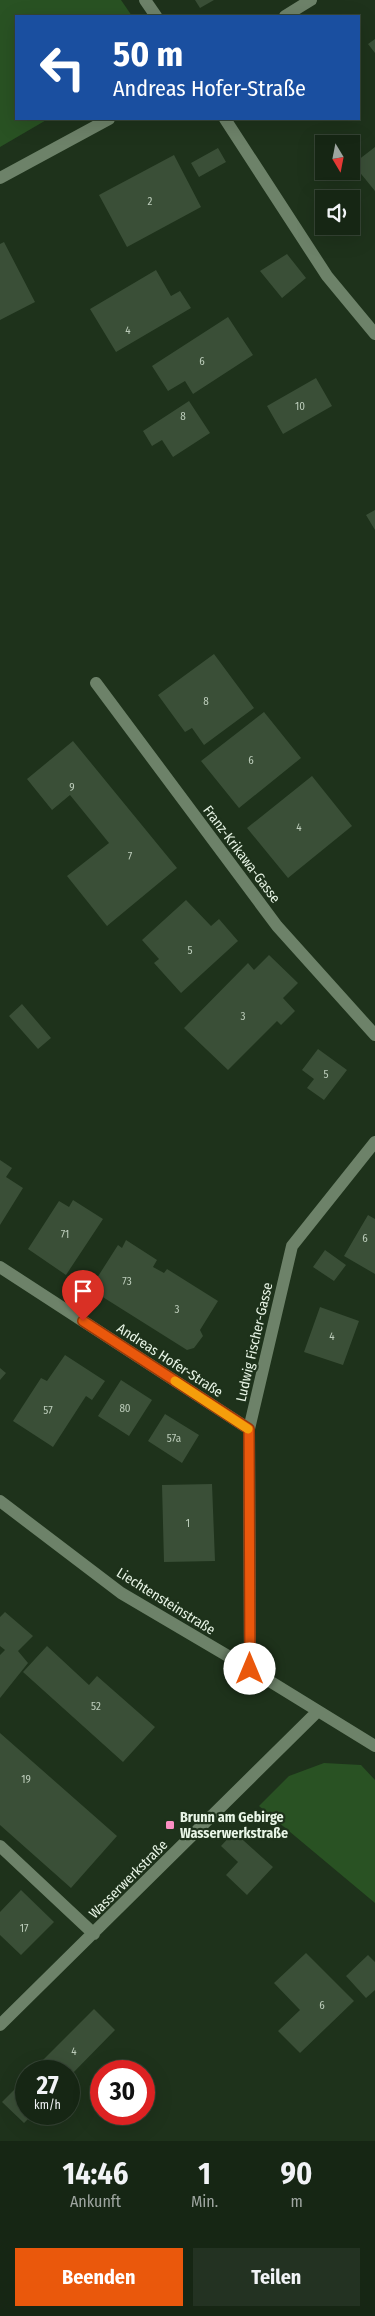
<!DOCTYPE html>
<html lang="de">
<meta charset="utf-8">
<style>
:root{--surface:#162614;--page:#233222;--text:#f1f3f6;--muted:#9ea5a0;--line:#354334;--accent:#ea580c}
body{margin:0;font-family:"Fira Sans Condensed",sans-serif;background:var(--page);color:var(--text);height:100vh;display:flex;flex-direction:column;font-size:19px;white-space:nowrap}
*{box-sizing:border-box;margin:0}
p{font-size:16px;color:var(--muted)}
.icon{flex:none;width:28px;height:28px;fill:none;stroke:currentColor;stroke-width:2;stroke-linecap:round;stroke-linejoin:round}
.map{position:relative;height:2141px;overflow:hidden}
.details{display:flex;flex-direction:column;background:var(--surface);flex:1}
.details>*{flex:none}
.hud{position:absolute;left:15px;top:15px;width:345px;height:105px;border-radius:0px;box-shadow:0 5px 20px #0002,0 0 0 1px var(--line);background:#1a4fa0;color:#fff;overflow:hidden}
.needle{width:32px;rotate:170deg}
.controls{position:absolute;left:315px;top:135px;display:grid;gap:10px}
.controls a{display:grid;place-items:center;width:45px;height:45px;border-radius:0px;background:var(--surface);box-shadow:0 5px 20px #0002,0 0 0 1px var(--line);font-size:25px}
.speed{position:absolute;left:15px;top:2060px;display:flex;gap:10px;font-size:25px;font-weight:700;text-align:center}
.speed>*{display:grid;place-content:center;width:65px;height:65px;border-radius:50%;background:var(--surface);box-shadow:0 5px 20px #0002,0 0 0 1px var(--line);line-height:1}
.speed small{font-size:12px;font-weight:400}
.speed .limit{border:8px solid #d22;background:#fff;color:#111}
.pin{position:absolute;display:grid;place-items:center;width:42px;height:42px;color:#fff;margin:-51px -21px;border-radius:50% 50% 50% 0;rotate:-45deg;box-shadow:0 0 5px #0007}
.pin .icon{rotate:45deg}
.me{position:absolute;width:55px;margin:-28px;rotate:0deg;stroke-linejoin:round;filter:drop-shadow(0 0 4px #0008)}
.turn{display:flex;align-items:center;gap:18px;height:105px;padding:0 15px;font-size:22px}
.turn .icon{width:65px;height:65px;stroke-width:2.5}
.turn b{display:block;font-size:35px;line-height:42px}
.eta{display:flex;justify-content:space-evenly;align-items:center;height:85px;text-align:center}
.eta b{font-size:30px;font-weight:700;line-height:35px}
.button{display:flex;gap:10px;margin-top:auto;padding:10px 15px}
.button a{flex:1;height:58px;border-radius:0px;background:var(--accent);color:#fff;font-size:20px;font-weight:700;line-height:58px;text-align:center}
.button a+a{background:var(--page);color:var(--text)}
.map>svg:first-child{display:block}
</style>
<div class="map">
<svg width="375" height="2141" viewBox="0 0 375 2141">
<rect width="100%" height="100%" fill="#1e321b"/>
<path fill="#295223" d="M0,0H121L132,16H16V119H48L0,147Z
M324,1763L361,1765L375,1780V1903L259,1806L289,1776Z"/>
<path fill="#3a4f37" d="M195,0H214L200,8Z
M375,39V53L368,44Z
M375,147V191L353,164Z
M218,148L226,162L199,177L191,163Z
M174,155L201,207L127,247L99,195Z
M4,242L35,302L0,320V244Z
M287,254L306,278L282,298L260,271Z
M156,270L171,296L180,291L191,308L116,352L90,309Z
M228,317L253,355L193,394L185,381L168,391L152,366Z
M316,378L332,406L283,434L267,406Z
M189,401L210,433L173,457L162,440L152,446L143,431Z
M375,510V530L366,515Z
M214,654L254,708L204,745L192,728L185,732L158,695Z
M264,712L301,758L239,808L201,761Z
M73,741L177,868L107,926L67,876L109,843L70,795L52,810L27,779Z
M312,776L352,826L288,878L247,828Z
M186,900L211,926L219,919L238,941L181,993L154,963L159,959L142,940Z
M269,955L298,983L283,998L295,1011L281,1025L277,1021L228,1070L184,1028L248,963L254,970Z
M22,1004L51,1038L38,1049L9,1016Z
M318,1049L347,1070L324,1100L307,1088L314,1079L302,1070Z
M0,1160L12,1168L6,1177L23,1188L0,1225Z
M73,1200L103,1219L66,1275L28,1249L59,1201L69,1207Z
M368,1215L375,1219V1274L344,1256Z
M126,1240L157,1260L153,1267L164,1273L167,1269L218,1301L200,1330L203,1336L194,1348L187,1350L90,1289L118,1245L122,1248Z
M325,1250L346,1265L334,1281L313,1267Z
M320,1307L359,1321L343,1365L304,1352Z
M65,1355L105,1381L92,1400L86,1396L53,1447L13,1421L41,1378L47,1381Z
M0,1368L6,1373L0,1380Z
M121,1380L152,1400L129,1436L98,1416Z
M165,1414L199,1435L182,1463L148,1441Z
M212,1484L215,1561L164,1562L162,1485Z
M5,1612L33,1636L18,1651L28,1663L0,1698V1655L5,1650L0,1646V1617Z
M47,1646L89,1685L97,1676L155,1727L123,1762L23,1672Z
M0,1733L117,1836L71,1888L0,1825Z
M234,1832L273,1867L247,1895L226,1875L238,1862L221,1846Z
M21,1890L54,1922L21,1955L0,1935V1912Z
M306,1953L354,2001L300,2053L278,2031L300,2010L274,1983Z
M368,1955L375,1962V1990L366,1998L346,1976Z
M94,2009L115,2030L69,2077V2071H32Z
M26,2078V2114H33L24,2123L2,2102Z"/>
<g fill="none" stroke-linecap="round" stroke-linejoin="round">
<path stroke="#6d8269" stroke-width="12" d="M145,0L156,16
M285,16L311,0
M225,119L327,276L375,334
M0,178L109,119
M96,683L277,926L375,1035
M0,1267L249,1429
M0,1501L121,1593L250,1669L375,1746
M250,1669L249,1429L292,1246L375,1142
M0,1846L94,1934
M0,2025L318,1711"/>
</g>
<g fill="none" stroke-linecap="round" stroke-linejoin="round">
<g stroke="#983908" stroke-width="12">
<path id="route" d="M83,1321L249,1429L250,1669"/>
</g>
<use href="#route" stroke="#ea580c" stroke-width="9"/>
<path stroke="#f59e0b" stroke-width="9" d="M175,1381L248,1429"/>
</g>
<rect fill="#fc8fc3" stroke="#1e321b" stroke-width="2" x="165" y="1820" width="10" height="10" rx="2.5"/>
<g text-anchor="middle" stroke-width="4.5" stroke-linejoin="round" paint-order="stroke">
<g font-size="11" fill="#bcccba">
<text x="150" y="205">2</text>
<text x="128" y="334">4</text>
<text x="202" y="365">6</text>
<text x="300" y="410">10</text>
<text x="183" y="420">8</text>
<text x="206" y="705">8</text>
<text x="251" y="764">6</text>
<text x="72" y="791">9</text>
<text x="299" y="831">4</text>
<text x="130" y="860">7</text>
<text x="190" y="954">5</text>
<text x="243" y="1020">3</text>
<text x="326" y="1078">5</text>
<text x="65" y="1238">71</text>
<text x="365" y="1242">6</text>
<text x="127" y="1285">73</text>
<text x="177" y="1313">3</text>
<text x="332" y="1340">4</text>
<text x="125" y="1412">80</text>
<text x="48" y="1414">57</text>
<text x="174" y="1442">57a</text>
<text x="188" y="1527">1</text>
<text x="96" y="1710">52</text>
<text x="26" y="1783">19</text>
<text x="24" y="1932">17</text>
<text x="322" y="2009">6</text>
<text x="74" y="2055">4</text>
</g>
<g font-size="14" fill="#e8f5e6" stroke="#1e321b">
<text transform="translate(242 854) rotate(53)" y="5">Franz-Krikawa-Gasse</text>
<text transform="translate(254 1342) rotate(-77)" y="5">Ludwig Fischer-Gasse</text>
<text transform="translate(170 1360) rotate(33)" y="5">Andreas Hofer-Straße</text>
<text transform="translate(166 1601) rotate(32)" y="5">Liechtensteinstraße</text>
<text transform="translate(128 1879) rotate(-45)" y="5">Wasserwerkstraße</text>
</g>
<g font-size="14" font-weight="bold" fill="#e8f5e6" stroke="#1e321b" text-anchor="start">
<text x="180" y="1822">Brunn am Gebirge<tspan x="180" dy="16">Wasserwerkstraße</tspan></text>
</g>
</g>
</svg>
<div class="controls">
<a><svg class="needle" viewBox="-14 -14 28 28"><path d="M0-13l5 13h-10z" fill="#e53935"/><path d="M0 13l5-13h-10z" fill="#9ea5a0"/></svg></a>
<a><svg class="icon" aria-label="sound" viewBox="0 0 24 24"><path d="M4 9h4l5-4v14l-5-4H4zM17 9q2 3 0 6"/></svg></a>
</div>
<div class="speed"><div>27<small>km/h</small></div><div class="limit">30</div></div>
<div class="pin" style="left:83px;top:1321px;background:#d93025"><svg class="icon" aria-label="arrive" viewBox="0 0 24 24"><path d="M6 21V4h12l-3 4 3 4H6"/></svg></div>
<svg class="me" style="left:250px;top:1669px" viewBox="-20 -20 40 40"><circle r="19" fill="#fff"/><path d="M0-13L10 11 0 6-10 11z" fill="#ea580c"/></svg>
<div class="hud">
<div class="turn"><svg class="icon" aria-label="left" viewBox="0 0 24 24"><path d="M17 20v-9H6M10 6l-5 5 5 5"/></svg><div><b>50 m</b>Andreas Hofer-Straße</div></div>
</div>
</div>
<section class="details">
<div class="eta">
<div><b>14:46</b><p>Ankunft</p></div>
<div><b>1</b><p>Min.</p></div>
<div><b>90</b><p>m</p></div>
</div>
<div class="button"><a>Beenden</a><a>Teilen</a></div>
</section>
